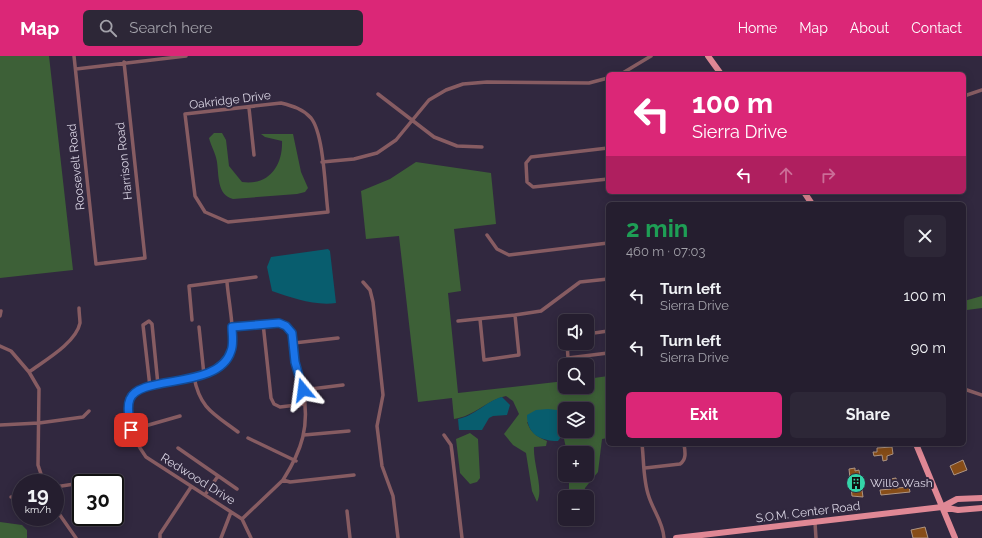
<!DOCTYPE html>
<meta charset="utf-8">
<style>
:root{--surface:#251e2f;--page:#2d2737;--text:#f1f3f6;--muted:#a3a2aa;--line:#423c4b;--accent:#db2777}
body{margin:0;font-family:Raleway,sans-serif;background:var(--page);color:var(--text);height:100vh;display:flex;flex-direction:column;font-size:15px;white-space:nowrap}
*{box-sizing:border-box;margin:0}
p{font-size:13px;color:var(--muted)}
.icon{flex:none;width:22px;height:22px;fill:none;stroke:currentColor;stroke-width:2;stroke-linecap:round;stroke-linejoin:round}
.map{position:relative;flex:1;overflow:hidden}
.panel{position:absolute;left:606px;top:146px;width:360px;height:244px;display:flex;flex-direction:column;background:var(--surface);border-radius:6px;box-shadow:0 2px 10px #0003,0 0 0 1px var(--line)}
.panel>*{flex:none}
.banner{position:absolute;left:606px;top:16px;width:360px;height:122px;border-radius:6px;box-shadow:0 2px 10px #0003,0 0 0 1px var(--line);background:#db2777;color:#fff;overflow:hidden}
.tools{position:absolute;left:558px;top:258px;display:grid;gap:8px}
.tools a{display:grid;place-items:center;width:36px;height:36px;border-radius:6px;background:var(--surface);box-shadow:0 2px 10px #0003,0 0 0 1px var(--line);font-size:20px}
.speed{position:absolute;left:12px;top:418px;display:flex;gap:8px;font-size:20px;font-weight:700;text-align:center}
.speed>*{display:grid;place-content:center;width:52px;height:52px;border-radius:50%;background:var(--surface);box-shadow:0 2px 10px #0003,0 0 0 1px var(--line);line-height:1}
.speed small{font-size:10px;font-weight:400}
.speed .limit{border:2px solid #111;border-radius:6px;background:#fff;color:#111}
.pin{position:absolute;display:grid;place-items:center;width:34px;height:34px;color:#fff;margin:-17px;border-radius:8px;box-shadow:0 2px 6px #0006}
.me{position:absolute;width:44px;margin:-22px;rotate:344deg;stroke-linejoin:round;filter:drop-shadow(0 0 3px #0008)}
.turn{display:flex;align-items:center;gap:14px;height:84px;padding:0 20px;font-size:18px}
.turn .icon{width:52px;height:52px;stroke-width:2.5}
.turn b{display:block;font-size:28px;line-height:34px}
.lanes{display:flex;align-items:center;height:38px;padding:0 20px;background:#0003;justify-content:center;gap:20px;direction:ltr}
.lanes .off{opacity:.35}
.round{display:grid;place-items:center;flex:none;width:42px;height:42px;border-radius:6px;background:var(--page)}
.summary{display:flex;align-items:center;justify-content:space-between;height:68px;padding:0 20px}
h1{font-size:24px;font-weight:700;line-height:30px;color:#1e9e55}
.action{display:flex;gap:8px;margin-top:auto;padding:8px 20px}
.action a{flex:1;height:46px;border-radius:6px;background:var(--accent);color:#fff;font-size:16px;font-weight:700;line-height:46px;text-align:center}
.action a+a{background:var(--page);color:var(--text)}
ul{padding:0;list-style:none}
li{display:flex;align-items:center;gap:12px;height:52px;padding:0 20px}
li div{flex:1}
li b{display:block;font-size:15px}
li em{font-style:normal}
header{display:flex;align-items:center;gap:24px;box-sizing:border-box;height:56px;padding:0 20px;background:var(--accent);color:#fff}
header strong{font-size:19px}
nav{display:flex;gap:22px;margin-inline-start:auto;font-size:14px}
.search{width:280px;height:36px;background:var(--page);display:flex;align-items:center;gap:10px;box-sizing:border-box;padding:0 14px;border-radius:6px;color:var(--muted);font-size:15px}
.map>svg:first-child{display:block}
</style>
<header>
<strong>Map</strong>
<div class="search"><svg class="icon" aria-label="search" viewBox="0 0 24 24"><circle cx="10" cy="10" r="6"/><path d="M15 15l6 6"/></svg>Search here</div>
<nav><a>Home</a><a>Map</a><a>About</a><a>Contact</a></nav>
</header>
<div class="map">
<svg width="982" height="482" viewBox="0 0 982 482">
<rect width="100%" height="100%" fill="#31283f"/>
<path fill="#3d6037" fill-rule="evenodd" d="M0,0H49L73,214L0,222Z
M214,77H222L226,84L229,110L242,126C269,130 283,109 282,85L265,81L261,78H293L301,116L308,132L305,136L297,138L233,143C217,139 219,120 217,106C216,98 211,90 209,82Z
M416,106L491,117L496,168L454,173L461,235L448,237L458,337L565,325V331H587V323L608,320V382L602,383L598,416L585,432L584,441H569V419H587V397H567L563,378L527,366C531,377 536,380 547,385L546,390L534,391C533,408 544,433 537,446L532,435L526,397L513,389L504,378L519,358L513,345L506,340C485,345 475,360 454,363L452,342L418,346L399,180L366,183L361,135L390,123ZM565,353H587V375H565Z
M982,240V252L967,254L964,245Z
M470,377L478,383L480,422L477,426L470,428L460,417L456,383Z
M0,466L22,469L27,474V482H0Z"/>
<path fill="#085d6e" d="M328,193L330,195L336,247C315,250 292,242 272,235L267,211L271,201Z
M502,341L510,349L507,359L493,360L489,362L482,374H459L458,363C475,360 486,345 502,341Z
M548,353L557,354L559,359L563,378L558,385C540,385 527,378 527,359L536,354Z"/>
<path fill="#874d18" stroke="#af9582" d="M892,391L893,398L887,400V404L883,405L882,399L874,400L873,396H877V392Z
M963,404L967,414L954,419L950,410Z
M855,412V415L859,414L863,441L852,440L849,413Z
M896,422L897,432L909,431L910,436L881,439L880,434L891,433L890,423Z
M925,471L928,482H913L911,474Z"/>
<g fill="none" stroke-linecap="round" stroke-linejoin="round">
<path stroke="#875c62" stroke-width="3.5" d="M74,0L96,208L145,202L124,6
M76,13L186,0
M621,18L651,0
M378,38L434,81L457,90L482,91
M964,40L982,34
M281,47C293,50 303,53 311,62C324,78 325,134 328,156L228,166L205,156L195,140L185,58Z
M249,52L254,99
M608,92L531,101L526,107L527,126L533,131L608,123
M322,106L354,103L377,97L396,84L429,44L446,34L463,28L487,26L589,27L608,22
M487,179L497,193L509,199L608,187
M227,226C228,242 236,281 231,296C217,334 145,318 130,342C127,347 129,357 129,363C132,378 137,389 146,401L242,463L251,482
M363,226L370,234L373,246L383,339L377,370L382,410L393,440L398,482
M515,259L541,255L580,226L608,223
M0,260L1,255
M192,264L189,230L256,221
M458,265L515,259L519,299L484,304L480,263
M263,267L271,342L274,348L280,351L305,348
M199,271L204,319
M232,271C244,269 275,262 286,270C297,278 293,293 295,305C296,315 301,324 303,334C310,370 302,394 283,424
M587,278L608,275
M294,287L338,282
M567,287L568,302L608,297
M0,290L11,295L29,316L39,333L38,409L44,427
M29,316C44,305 76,287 80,267C80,263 79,257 79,252
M194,321C200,353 214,358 238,376
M150,331L143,269L149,265L152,268L158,329
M964,333L982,339
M303,334L343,329
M0,369L39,367L83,361L89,355
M131,374L180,360
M304,379L349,375
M444,379L451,389L452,396L462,482
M248,382L296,405
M642,388C644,405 643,425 649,441C654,456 663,466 664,482
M178,392L237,433
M645,412L680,408C687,403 685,395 684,388
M55,431L94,425
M205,439L218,420
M11,441H21
M55,452L76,482
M347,455L350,482
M242,463L283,424L290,426L354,419
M815,467L816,482
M160,482V478L191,431
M221,482L231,456"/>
<path stroke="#e08895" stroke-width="6" d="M708,0L721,18
M804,136L812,148
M916,388L955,482
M942,451L957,443L982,442
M676,482L942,451L958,454L982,452"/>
</g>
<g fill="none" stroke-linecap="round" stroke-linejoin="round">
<g stroke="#114b97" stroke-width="10">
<path id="route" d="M131,374C130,364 126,352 130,343C140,318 219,334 231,295C234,288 232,278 232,271L279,267L286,270L292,277L295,306L303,334"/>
</g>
<use href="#route" stroke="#1a73e8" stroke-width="7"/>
</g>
<defs>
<g id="building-disc" transform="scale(1)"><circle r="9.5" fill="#34d4a8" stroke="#31283f"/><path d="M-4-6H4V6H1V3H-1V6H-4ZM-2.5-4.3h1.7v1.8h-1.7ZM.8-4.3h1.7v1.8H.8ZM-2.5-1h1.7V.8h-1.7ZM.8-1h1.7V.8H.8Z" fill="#111"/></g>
</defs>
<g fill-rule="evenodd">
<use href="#building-disc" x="856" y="427"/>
</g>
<g text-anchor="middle" stroke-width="4" stroke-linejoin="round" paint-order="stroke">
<g font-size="12" fill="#dad5e4" stroke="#31283f">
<text transform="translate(230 44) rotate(-7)" y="4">Oakridge Drive</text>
<text transform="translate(124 105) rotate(-96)" y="4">Harrison Road</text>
<text transform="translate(76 111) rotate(-96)" y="4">Roosevelt Road</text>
<text transform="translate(198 423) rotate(32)" y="4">Redwood Drive</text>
<text transform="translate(808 456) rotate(-7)" y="4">S.O.M. Center Road</text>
</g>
<g font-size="12" fill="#dad5e4" stroke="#31283f" text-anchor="start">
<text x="870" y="431">Willo Wash</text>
</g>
</g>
</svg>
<div class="tools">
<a><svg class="icon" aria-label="sound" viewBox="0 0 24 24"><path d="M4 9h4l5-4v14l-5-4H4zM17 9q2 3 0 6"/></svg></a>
<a><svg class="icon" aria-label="search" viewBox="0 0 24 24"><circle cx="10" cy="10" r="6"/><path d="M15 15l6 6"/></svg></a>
<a><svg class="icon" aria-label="layers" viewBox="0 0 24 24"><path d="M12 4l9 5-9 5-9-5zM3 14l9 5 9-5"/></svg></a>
<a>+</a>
<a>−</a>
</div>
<div class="speed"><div>19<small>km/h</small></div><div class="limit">30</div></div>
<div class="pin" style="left:131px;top:374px;background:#d93025"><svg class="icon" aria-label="arrive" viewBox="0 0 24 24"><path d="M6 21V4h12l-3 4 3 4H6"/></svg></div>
<svg class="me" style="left:303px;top:334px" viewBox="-20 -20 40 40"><path d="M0-17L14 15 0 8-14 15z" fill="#1a73e8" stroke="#fff" stroke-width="4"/></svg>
<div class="banner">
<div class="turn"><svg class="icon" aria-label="left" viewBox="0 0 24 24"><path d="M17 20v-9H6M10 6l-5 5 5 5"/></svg><div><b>100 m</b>Sierra Drive</div></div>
<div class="lanes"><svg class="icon" aria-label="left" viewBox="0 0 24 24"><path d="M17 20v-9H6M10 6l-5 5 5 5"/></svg><svg class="icon off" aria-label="ahead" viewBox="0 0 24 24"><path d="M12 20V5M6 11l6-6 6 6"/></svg><svg class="icon off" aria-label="right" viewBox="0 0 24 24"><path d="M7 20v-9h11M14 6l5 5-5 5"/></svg></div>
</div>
<section class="panel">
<div class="summary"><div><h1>2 min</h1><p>460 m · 07:03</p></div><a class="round"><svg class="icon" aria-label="close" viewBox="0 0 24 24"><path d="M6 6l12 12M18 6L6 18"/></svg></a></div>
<ul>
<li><svg class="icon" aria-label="left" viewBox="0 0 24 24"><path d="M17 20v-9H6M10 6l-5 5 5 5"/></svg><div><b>Turn left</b><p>Sierra Drive</p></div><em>100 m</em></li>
<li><svg class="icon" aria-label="left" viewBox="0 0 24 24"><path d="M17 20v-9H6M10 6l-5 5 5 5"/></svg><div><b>Turn left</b><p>Sierra Drive</p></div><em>90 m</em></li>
</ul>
<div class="action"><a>Exit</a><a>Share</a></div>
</section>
</div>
